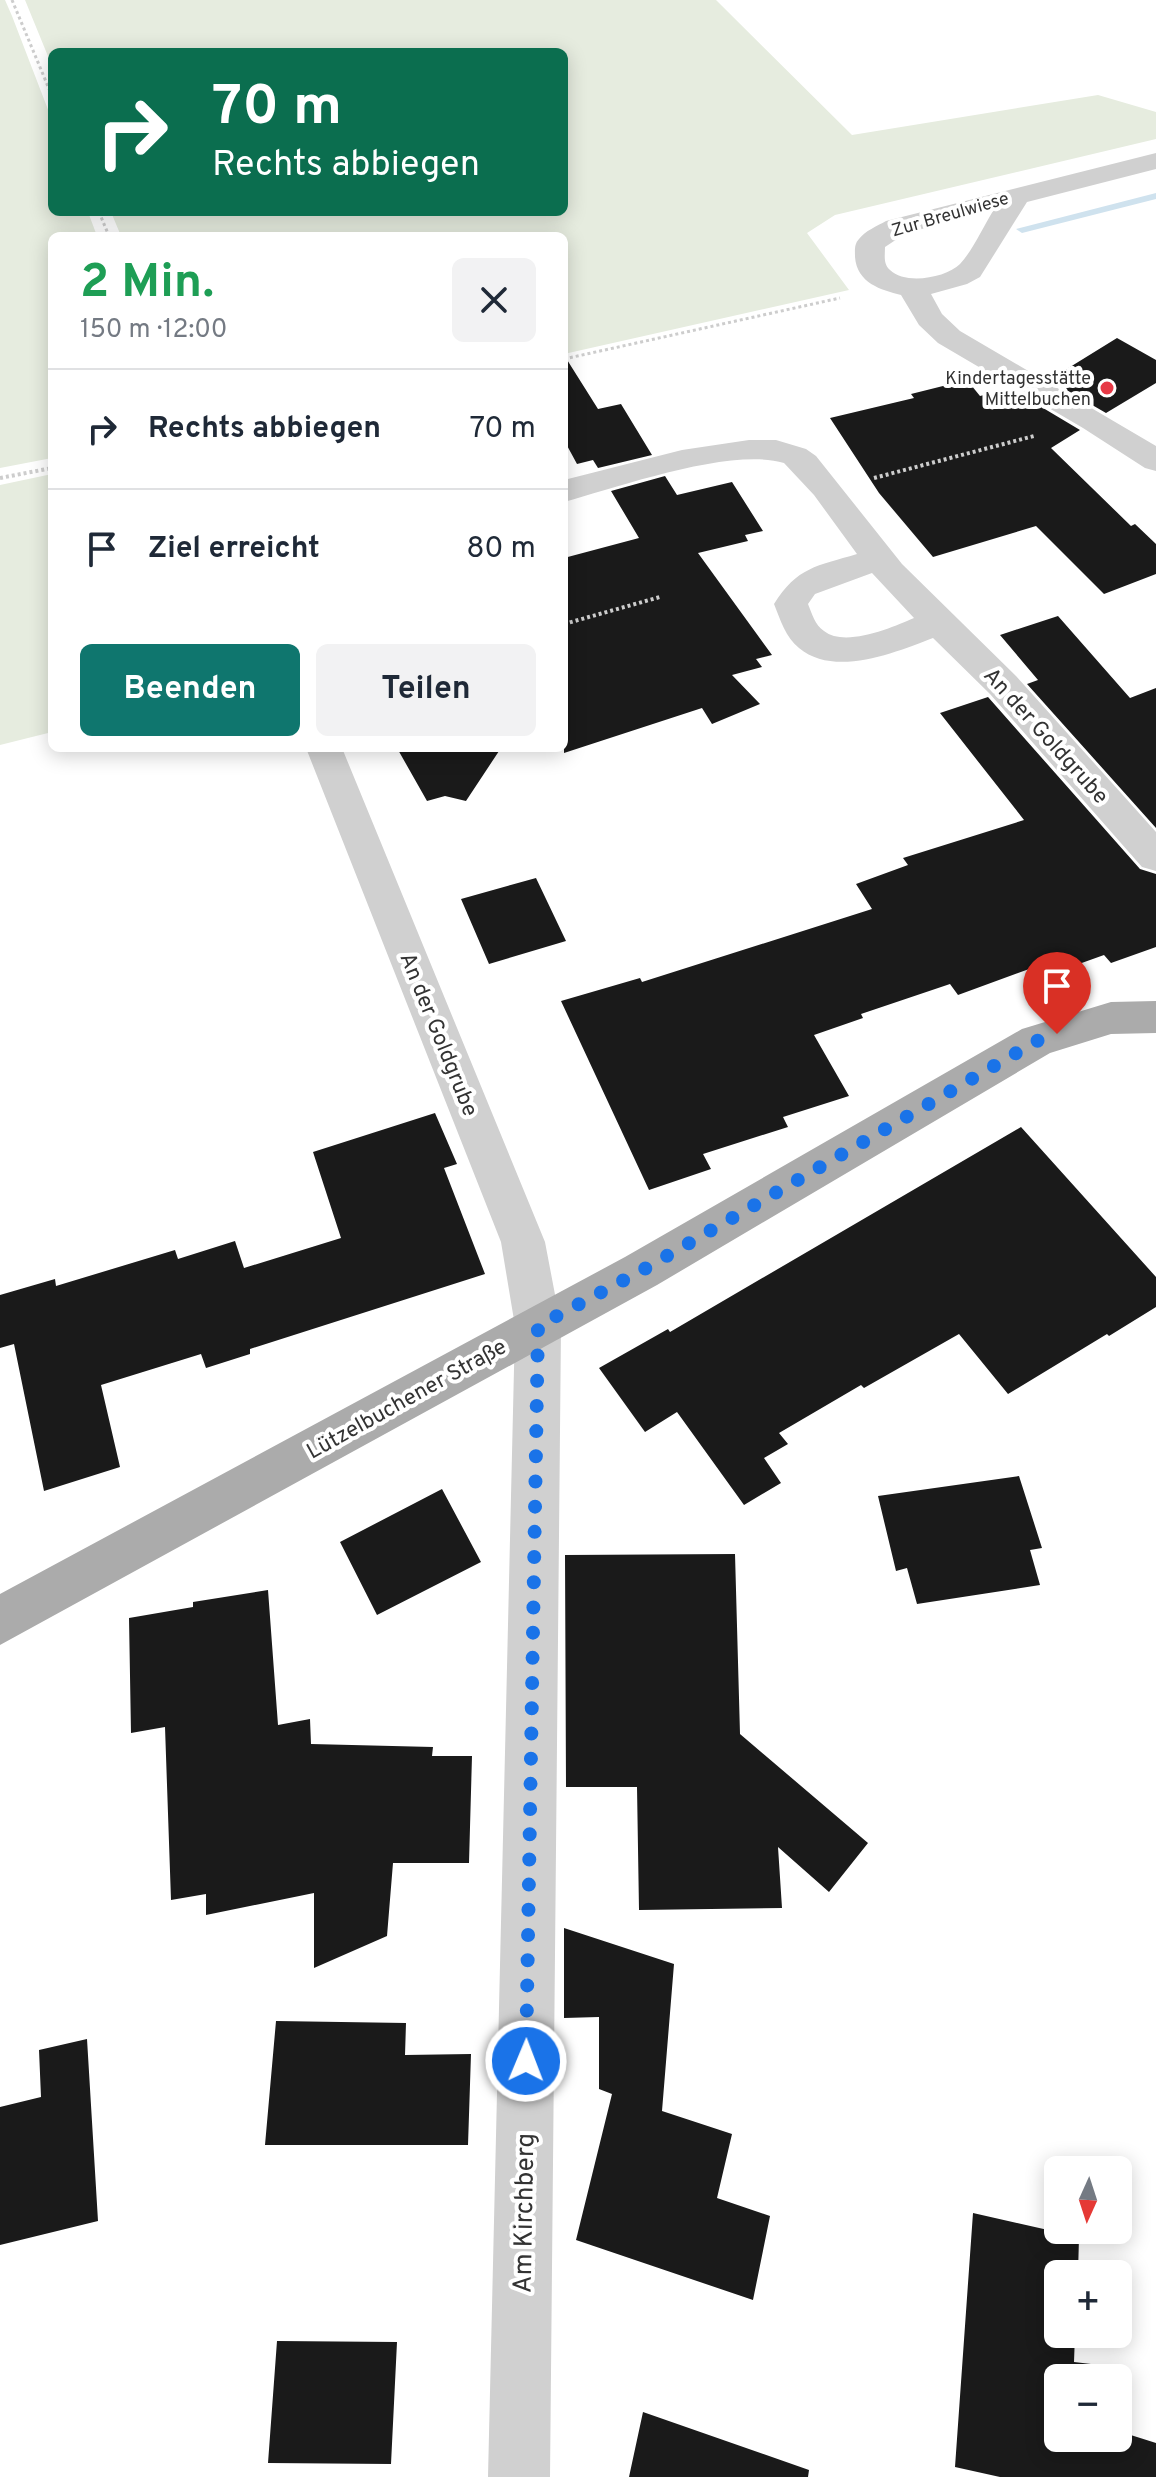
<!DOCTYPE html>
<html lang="de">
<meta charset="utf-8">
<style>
:root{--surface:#fff;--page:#f2f2f3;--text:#1f2937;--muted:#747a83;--line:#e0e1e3;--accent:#0f766e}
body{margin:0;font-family:Overpass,sans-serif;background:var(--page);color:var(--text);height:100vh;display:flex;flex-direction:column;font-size:30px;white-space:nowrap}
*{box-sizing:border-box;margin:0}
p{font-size:26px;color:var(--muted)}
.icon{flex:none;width:44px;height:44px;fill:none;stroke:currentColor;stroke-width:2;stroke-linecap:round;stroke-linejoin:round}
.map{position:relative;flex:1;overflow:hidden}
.sheet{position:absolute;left:48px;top:232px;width:520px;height:520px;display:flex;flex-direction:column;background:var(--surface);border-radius:12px;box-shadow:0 4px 20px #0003}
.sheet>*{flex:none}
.banner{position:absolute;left:48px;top:48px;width:520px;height:168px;border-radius:12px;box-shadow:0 4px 20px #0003;background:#0b6e4f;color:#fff;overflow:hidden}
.needle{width:52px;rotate:183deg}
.controls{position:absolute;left:1044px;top:2156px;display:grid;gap:16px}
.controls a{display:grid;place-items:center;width:88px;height:88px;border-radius:12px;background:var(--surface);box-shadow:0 4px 20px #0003;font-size:40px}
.pin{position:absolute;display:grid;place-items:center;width:68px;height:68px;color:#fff;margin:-82px -34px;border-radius:50% 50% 50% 0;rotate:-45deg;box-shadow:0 0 8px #0007}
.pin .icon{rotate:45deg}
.me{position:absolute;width:88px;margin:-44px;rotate:1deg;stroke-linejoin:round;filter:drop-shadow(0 0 6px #0008)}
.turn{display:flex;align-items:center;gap:28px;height:168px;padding:0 32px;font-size:36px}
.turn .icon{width:104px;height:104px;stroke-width:2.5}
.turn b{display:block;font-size:56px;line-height:68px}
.round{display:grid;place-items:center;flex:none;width:84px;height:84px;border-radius:12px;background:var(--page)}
.overview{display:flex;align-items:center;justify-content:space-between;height:136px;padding:0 32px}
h1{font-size:48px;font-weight:700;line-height:60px;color:#1e9e55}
.primary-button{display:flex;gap:16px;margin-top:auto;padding:16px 32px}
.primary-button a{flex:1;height:92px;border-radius:12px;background:var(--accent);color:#fff;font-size:32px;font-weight:700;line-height:92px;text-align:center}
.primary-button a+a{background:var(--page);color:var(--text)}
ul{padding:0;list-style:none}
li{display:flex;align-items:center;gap:24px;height:120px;padding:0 32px;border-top:2px solid var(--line)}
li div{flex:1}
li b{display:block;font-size:30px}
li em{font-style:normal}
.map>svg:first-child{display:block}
</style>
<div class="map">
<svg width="1156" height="2477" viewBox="0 0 1156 2477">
<rect width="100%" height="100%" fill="#fff"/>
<path fill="#e6ecdf" d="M0,0H5L12,16L52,120V212H88L97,236H52V458L0,468Z
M25,0H716L852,135L1098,95L1156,112V139L835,215L807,233L849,290L564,354V236H121L111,212H564V52H52V66Z
M52,474V732L0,745V485Z"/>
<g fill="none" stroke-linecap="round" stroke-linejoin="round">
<path fill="#cfe2ee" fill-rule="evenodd" d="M1156,193V199L1022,233L1016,229Z"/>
</g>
<path fill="#1a1a1a" d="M1117,338L1156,360V383L1106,413L1049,380Z
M564,355L598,409L621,404L652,455L598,468L593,460L577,464L564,440Z
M967,380L980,396L988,394L1001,409L1023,396L1080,430L1051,448L1131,526L1135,524L1156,544V574L1104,594L1036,526L933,557L879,493L830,418L914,398L911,394Z
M665,476L677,495L732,482L763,531L745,535L748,541L698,553L772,655L756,659L762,667L732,675L760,704L712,724L702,708L564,753V558L639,538L611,491Z
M1058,616L1130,698L1156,688V828L1027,684L1038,680L1000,635Z
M988,697L1140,869L1156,874V947L1111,963L1104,955L1051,974L1043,964L958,995L950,984L861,1014L863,1018L814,1035L849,1096L783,1117L788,1127L703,1154L711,1169L649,1190L561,1001L640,978L642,982L872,909L856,884L908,865L903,858L1024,820L940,713Z
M397,748H501L466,801L445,796L427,801Z
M536,878L566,941L489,964L461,899Z
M435,1113L457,1164L444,1168L485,1274L250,1349V1354L206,1368L201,1354L101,1385L120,1467L44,1491L14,1344L0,1348V1295L55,1279L56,1286L175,1250L178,1259L235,1241L244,1268L341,1238L313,1152Z
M1021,1127L1156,1277V1307L1109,1336L1107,1334L1008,1394L959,1334L864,1388L861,1385L779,1433L788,1444L764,1458L781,1483L744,1505L677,1412L645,1432L599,1368L668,1329L670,1332Z
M1019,1476L1042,1548L1030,1550L1040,1585L917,1604L907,1568L896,1571L878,1496Z
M442,1489L481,1562L377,1615L340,1542Z
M735,1554L740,1734L868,1843L829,1892L778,1847L782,1908L639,1910L637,1787H566L565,1555Z
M268,1590L278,1725L310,1719L311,1744L433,1747L432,1756H472L469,1863H393L387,1936L314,1968V1893L206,1915V1894L171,1900L165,1727L131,1733L129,1618L193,1607V1602Z
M564,1928L674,1964L662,2111L732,2134L717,2198L770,2216L753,2300L576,2240L612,2094L599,2089V2017L564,2018Z
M276,2021L406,2023L405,2055L471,2054L468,2145H265Z
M87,2039L98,2221L0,2245V2107L41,2097L39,2050Z
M973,2213L1079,2237L1078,2274H1058V2334H1075L1074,2362L1091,2364V2378H1058V2438H1118V2431L1156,2443V2477H1000L955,2467Z
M277,2341L397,2342L391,2464L268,2463Z
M643,2412L809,2470L808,2477H629Z"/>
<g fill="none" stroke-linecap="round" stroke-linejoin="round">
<path stroke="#cdcdcd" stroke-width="3" stroke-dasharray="3 3" stroke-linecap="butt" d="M12,0L52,96
M99,212L109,236
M564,359L840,298"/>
<path stroke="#cdcdcd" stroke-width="4" stroke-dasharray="3 3" stroke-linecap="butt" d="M0,478L52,468
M874,478L1034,436
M564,624L660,597"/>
<path fill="#d0d0d0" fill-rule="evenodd" d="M1156,153V169L1027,202L980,277L967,284L931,294L942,314L960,331L1156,446V471L1145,468L1083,428L938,343L919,325L901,295C881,290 857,283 855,257C855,251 854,244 859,239C865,231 877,226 886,221ZM993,211C983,227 973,250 960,264C946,278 905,285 890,270C883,264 885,255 885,247L906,233Z
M749,440H776L806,449L816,456L902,564L1016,676L1156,832V871L1142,867L990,694L933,638C896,652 835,678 799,648C786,638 780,619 774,604C797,567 817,566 857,554L814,495L784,463C731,447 619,487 564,502V480L682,450ZM872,573L914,618C893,627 845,648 824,631C815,625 812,614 808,604L815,594Z
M306,748H342L545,1242L561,1326L550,2477H488L515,1326L501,1242Z"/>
<path fill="#ababab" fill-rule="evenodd" d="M1156,1001V1033L1111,1034L1050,1053L657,1285L0,1645V1594L625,1257L1022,1029L1111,1002Z"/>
</g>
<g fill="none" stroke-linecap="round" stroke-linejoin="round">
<path stroke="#1a73e8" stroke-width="14" stroke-dasharray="0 25.2" d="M526,2061L538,1326L641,1271L1037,1041L1057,1034"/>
</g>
<circle fill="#e63946" stroke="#fff" stroke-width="3" cx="1107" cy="388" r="8"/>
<g text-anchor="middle" stroke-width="8" stroke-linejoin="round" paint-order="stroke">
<g font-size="18" fill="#333" stroke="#fff">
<text transform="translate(950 214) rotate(-16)" y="6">Zur Breulwiese</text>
</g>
<g font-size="18" fill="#333" stroke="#fff" text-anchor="end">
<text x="1091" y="384">Kindertagesstätte<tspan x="1091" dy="21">Mittelbuchen</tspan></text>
</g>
<g font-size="22" fill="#333" stroke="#fff">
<text transform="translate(1047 735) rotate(48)" y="8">An der Goldgrube</text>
<text transform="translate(440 1034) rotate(68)" y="8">An der Goldgrube</text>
<text transform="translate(406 1398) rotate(-29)" y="8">Lützelbuchener Straße</text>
</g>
<g font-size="26" fill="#333" stroke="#fff">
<text transform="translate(523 2213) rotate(-89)" y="9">Am Kirchberg</text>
</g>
</g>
</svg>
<div class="controls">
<a><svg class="needle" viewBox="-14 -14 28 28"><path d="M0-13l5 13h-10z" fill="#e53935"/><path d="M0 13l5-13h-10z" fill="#747a83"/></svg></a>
<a>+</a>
<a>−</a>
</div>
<div class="pin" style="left:1057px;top:1034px;background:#d93025"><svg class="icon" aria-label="arrive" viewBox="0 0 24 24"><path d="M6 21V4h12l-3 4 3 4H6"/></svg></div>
<svg class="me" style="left:526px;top:2061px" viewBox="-20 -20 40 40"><circle r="17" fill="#1a73e8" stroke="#fff" stroke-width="3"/><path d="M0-11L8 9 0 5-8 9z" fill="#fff"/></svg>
<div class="banner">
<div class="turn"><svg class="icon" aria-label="right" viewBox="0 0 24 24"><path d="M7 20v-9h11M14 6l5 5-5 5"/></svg><div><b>70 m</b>Rechts abbiegen</div></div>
</div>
<section class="sheet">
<div class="overview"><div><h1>2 Min.</h1><p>150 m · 12:00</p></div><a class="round"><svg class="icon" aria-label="close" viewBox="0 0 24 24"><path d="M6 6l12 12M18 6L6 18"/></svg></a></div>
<ul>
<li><svg class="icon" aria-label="right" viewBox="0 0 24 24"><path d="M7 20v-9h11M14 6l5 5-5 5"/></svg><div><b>Rechts abbiegen</b></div><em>70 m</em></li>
<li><svg class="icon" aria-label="arrive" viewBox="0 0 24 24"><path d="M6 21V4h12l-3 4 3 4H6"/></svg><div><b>Ziel erreicht</b></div><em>80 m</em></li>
</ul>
<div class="primary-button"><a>Beenden</a><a>Teilen</a></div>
</section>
</div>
